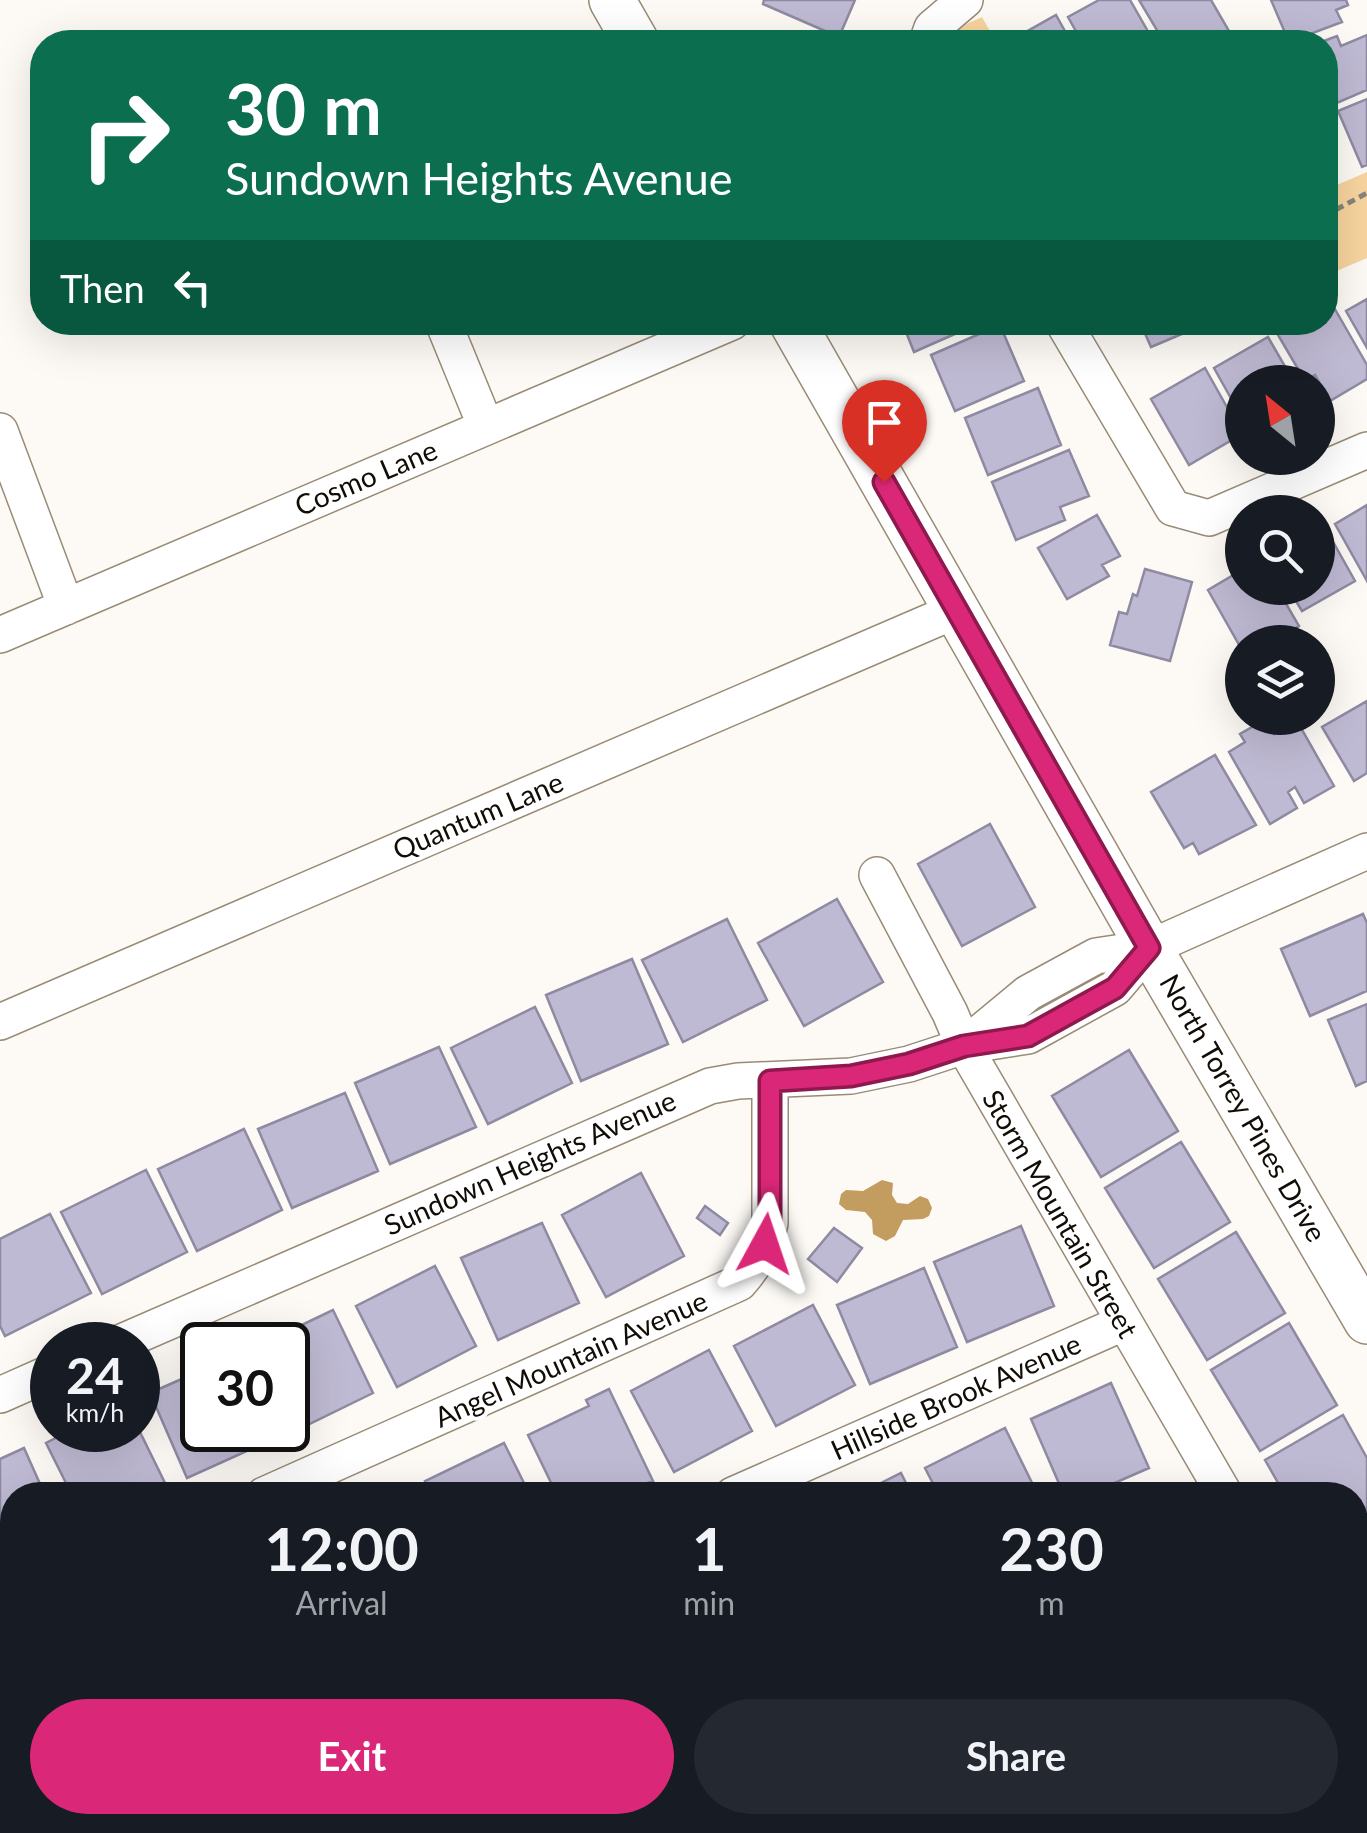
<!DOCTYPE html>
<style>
:root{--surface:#171b24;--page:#242831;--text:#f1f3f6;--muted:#9ea1a6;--accent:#db2777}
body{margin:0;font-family:Lato,sans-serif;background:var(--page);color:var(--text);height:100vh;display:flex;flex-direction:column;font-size:38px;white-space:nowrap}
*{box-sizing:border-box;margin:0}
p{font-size:32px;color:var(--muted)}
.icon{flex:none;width:55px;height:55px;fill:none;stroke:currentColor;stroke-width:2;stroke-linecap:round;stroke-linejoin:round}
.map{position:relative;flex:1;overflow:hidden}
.side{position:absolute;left:0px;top:1482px;width:1368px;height:352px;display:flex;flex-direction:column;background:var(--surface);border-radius:40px 40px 0 0;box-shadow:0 10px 40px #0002}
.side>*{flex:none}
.hud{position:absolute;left:30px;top:30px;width:1308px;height:305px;border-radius:40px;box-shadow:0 10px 40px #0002;background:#0b6e4f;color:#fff;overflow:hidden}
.needle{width:65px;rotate:330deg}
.controls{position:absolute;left:1225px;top:365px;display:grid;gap:20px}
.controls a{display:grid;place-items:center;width:110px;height:110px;border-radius:50%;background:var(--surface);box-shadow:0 10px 40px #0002;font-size:50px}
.speed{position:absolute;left:30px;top:1322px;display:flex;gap:20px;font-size:50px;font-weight:700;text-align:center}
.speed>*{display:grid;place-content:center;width:130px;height:130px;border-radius:50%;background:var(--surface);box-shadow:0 10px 40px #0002;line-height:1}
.speed small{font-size:25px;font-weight:400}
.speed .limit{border:5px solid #111;border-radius:15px;background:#fff;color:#111}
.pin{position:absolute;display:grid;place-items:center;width:85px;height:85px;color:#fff;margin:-102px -42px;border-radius:50% 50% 50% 0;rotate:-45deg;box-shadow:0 0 10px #0007}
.pin .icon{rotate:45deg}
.me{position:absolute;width:110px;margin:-55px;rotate:5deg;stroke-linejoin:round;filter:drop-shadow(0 0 8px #0008)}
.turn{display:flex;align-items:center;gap:35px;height:210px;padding:0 30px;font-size:45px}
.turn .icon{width:130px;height:130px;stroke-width:2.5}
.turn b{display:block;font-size:70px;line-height:85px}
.then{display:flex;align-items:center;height:95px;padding:0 30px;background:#0003;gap:20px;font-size:38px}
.eta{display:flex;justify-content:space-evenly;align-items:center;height:170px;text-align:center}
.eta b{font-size:60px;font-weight:700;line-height:70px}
.cta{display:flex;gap:20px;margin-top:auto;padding:20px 30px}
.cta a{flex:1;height:115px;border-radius:60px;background:var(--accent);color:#fff;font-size:40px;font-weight:700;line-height:115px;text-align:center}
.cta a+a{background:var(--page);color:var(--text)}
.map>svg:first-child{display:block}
</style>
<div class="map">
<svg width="1367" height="1833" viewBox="0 0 1367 1833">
<rect width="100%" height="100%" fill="#fdfaf6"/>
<path fill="#f7d49f" d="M982,17L996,42H949L962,26Z
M1367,172V258L1325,276V190Z"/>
<path fill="#c39c5f" d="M882,1180L893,1183L892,1195L897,1203L908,1204L920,1196L928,1199L932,1208L929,1216L923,1219L903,1220L895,1236L886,1241L873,1234L872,1220L865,1212L846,1210L839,1204L841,1194L846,1190L863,1191Z"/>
<path fill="#bfbad3" stroke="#8f8aa2" stroke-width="2.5" d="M764,0H855L839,37L763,4Z
M1099,0H1130L1154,42H1082L1068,17Z
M1139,0H1211L1229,31L1209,42H1164Z
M1271,0H1346L1348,5L1336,10L1342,22L1289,42Z
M1056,15L1071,42H1008Z
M1367,35V90L1325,108V42H1321L1337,36L1341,46Z
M1367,99V165L1362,167L1338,111Z
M1367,299V348L1346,311Z
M1332,304L1367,365V379L1330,401L1315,375L1305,381L1278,335L1300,322H1325V308Z
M902,322H982L914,352Z
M1140,322H1210L1151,347Z
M1000,325L1024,381L955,411L931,355Z
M1268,337L1294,382H1242V418L1214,368Z
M1205,368L1242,434L1189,465L1151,399Z
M1038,388L1061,445L988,475L965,418Z
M1069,450L1089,496L1060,507L1065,520L1016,540L992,482Z
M1367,505V581L1335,524Z
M1097,515L1120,556L1102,565L1109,576L1067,599L1038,548Z
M1327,531L1355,581L1302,611L1288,588H1318V537Z
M1145,569L1192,582L1170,661L1110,645L1119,612L1127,614L1133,594L1137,596Z
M1242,570V588H1277L1299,626L1271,642H1242V650L1208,590Z
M1367,701V773L1354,781L1322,727Z
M1266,719L1274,734L1297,721L1334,786L1304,803L1295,787L1288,792L1297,808L1270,824L1229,752L1245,742L1240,734Z
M1215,755L1256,825L1199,854L1193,843L1184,848L1151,792Z
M990,824L1035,907L962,946L918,864Z
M837,899L883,982L804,1026L758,943Z
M1363,914L1367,923V991L1310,1016L1281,949Z
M727,919L767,1000L683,1042L642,960Z
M632,959L668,1044L581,1081L546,995Z
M1367,1004V1081L1356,1086L1328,1020Z
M535,1007L572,1083L488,1124L451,1048Z
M439,1047L476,1127L390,1164L355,1083Z
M1129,1050L1178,1131L1101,1177L1052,1096Z
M345,1093L378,1171L292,1208L258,1129Z
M244,1129L282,1210L197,1251L158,1169Z
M1181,1142L1230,1222L1154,1268L1105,1188Z
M146,1170L187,1252L102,1294L61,1212Z
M641,1173L684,1256L606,1297L562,1215Z
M705,1206L728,1223L720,1235L697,1218Z
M50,1214L91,1293L5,1336L0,1326V1239Z
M542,1223L579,1303L498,1340L461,1258Z
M1021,1226L1054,1306L967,1342L934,1262Z
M834,1228L862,1248L837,1282L808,1259Z
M1236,1232L1285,1313L1207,1360L1158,1279Z
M435,1266L476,1346L397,1387L356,1306Z
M924,1268L957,1347L870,1384L837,1305Z
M813,1305L855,1385L776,1426L734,1346Z
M333,1310L373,1393L293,1432L288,1421V1345H260Z
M1289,1323L1337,1405L1260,1451L1211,1370Z
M709,1350L752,1431L674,1472L631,1391Z
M202,1370V1430H264L269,1441L187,1478L150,1393Z
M1111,1383L1149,1468L1087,1495H1064L1031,1419Z
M609,1389L653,1481L615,1495H557L528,1435L589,1406L586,1400Z
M1343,1415L1367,1458V1510L1355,1517V1495H1285L1265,1460Z
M138,1428L165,1483L141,1495H72L46,1443L71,1430Z
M1005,1428L1038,1495H939L925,1468Z
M504,1443L530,1495H431L425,1481Z
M24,1448L45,1495H12V1553L0,1559V1459Z
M901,1473L912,1495H857Z
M12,1667V1752L0,1758V1673Z
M114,1822L119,1833H90Z
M138,1822H237L243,1833H143Z
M265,1822H338L318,1833H270Z
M610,1822L616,1833H587L608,1822Z
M630,1822H736L741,1833H636Z
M756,1822H836L812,1833H761Z
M1347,1822H1351L1356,1833H1327Z"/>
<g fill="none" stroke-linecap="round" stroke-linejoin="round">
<g stroke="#998b76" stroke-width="38">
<path id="minor" d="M927,42L932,28L965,0
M443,322L486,427
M1063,322L1173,508L1209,518L1367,450
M0,431L66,607
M0,635L732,322
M877,875L950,1013L964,1046L1225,1495
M0,1022L957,610
M964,1046L1028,993L1096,956L1149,948L1367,851
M115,1345L710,1086L738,1081L851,1076L909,1064L964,1046L1028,1036L1115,988L1149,948
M0,1395L52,1372
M264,1495L739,1283C756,1264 765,1247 770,1223V1081
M733,1495L1123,1323
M0,1611L12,1606
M0,1818L12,1813
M450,1833L474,1822"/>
</g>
<g stroke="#998b76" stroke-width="48">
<path id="tertiary" d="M612,0L636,42
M792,322L1149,948L1367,1321"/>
</g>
<g stroke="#998b76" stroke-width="52">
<path id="secondary" d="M1355,1686L1367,1681
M1021,1833L1045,1822"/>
</g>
<path stroke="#87837d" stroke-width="5" stroke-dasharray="8 5" stroke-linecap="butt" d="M1325,212L1328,214L1367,193"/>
<use href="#minor" stroke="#fff" stroke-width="35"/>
<use href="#tertiary" stroke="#fff" stroke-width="45"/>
<use href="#secondary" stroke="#fff" stroke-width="50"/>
</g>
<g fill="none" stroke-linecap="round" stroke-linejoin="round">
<g stroke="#8e194d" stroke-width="25">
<path id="route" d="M765,1244L770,1223V1081L851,1076L909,1064L964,1046L1028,1036L1115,988L1149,948L884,482"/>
</g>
<use href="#route" stroke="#db2777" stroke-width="18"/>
</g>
<g text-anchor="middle" stroke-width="8" stroke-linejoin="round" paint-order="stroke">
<g font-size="28" fill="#110c05" stroke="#fff">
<text transform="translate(366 478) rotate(-23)" y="10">Cosmo Lane</text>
<text transform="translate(478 816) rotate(-23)" y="10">Quantum Lane</text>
<text transform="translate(1243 1108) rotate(60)" y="10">North Torrey Pines Drive</text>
<text transform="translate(530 1163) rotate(-24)" y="10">Sundown Heights Avenue</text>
<text transform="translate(1060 1214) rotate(60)" y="10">Storm Mountain Street</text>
<text transform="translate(571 1359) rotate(-24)" y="10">Angel Mountain Avenue</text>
<text transform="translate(956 1397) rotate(-24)" y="10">Hillside Brook Avenue</text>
</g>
</g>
</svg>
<div class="controls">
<a><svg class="needle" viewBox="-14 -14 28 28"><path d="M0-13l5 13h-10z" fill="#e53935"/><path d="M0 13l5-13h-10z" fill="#9ea1a6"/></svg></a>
<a><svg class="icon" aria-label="search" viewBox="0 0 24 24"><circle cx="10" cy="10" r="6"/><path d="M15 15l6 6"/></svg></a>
<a><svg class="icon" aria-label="layers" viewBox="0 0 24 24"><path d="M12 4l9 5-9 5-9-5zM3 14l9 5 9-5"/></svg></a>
</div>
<div class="speed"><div>24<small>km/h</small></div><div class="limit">30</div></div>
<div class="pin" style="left:884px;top:482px;background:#d93025"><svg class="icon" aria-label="arrive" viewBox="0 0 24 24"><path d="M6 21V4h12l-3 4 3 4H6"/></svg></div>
<svg class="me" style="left:765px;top:1244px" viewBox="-20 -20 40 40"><path d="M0-17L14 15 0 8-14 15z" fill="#db2777" stroke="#fff" stroke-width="4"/></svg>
<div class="hud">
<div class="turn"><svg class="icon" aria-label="right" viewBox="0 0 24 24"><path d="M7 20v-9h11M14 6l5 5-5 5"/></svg><div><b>30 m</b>Sundown Heights Avenue</div></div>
<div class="then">Then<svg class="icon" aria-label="left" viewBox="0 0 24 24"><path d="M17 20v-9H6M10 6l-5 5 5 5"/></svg></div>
</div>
<section class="side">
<div class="eta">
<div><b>12:00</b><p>Arrival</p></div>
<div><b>1</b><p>min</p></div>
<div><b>230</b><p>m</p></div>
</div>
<div class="cta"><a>Exit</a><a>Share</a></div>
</section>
</div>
